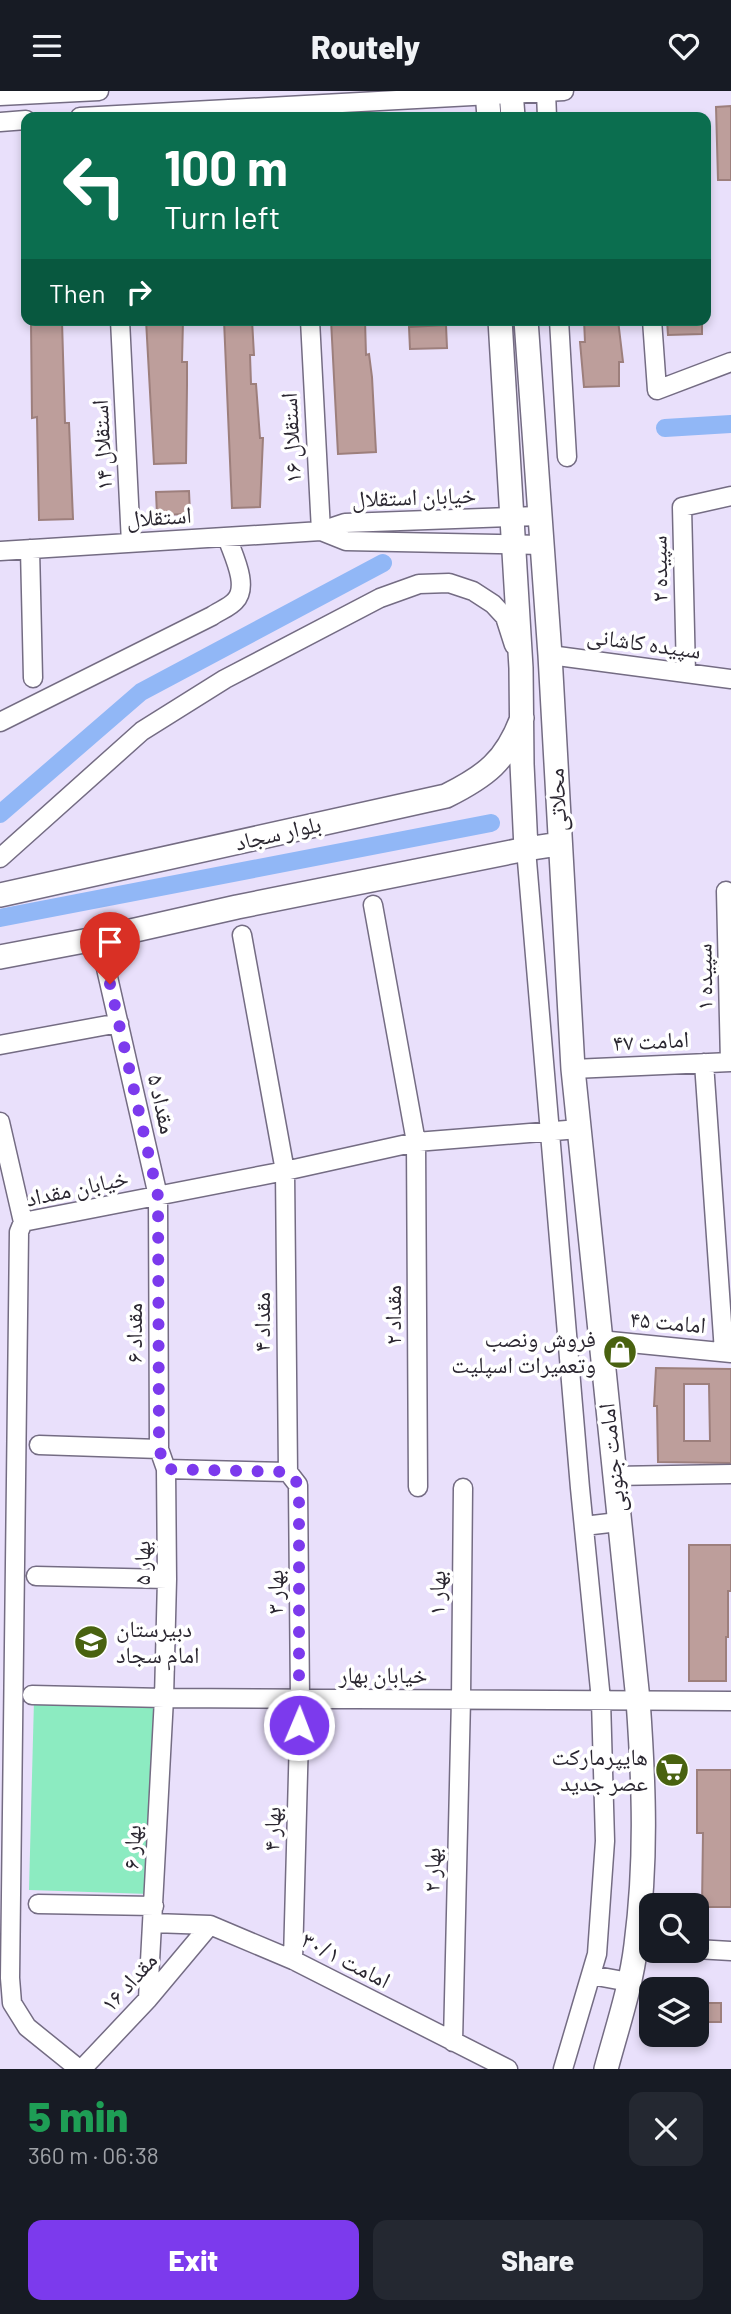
<!DOCTYPE html>
<meta charset="utf-8">
<style>
:root{--surface:#171b24;--page:#242831;--text:#f1f3f6;--muted:#9ea1a6;--accent:#7c3aed}
body{margin:0;font-family:Barlow,"Noto Naskh Arabic",sans-serif;background:var(--page);color:var(--text);height:100vh;display:flex;flex-direction:column;font-size:26px;white-space:nowrap}
*{box-sizing:border-box;margin:0}
p{font-size:23px;color:var(--muted)}
.icon{flex:none;width:38px;height:38px;fill:none;stroke:currentColor;stroke-width:2;stroke-linecap:round;stroke-linejoin:round}
.map{position:relative;height:1978px;overflow:hidden}
.sheet{display:flex;flex-direction:column;background:var(--surface);flex:1}
.sheet>*{flex:none}
.banner{position:absolute;left:21px;top:21px;width:690px;height:214px;border-radius:14px;box-shadow:0 4px 10px #0003;background:#0b6e4f;color:#fff;overflow:hidden}
.buttons{position:absolute;left:639px;top:1802px;display:grid;gap:14px}
.buttons a{display:grid;place-items:center;width:70px;height:70px;border-radius:14px;background:var(--surface);box-shadow:0 4px 10px #0003;font-size:35px}
.pin{position:absolute;display:grid;place-items:center;width:60px;height:60px;color:#fff;margin:-72px -30px;border-radius:50% 50% 50% 0;rotate:-45deg;box-shadow:0 0 7px #0007}
.pin .icon{rotate:45deg}
.me{position:absolute;width:77px;margin:-38px;rotate:1deg;stroke-linejoin:round;filter:drop-shadow(0 0 5px #0008)}
.turn{display:flex;align-items:center;gap:24px;height:147px;padding:0 28px;font-size:32px}
.turn .icon{width:91px;height:91px;stroke-width:2.5}
.turn b{display:block;font-size:49px;line-height:60px}
.then{display:flex;align-items:center;height:66px;padding:0 28px;background:#0003;gap:14px;font-size:26px}
.round{display:grid;place-items:center;flex:none;width:74px;height:74px;border-radius:14px;background:var(--page)}
.head{display:flex;align-items:center;justify-content:space-between;height:119px;padding:0 28px}
h1{font-size:42px;font-weight:800;line-height:52px;color:#1e9e55}
.button{display:flex;gap:14px;margin-top:auto;padding:14px 28px}
.button a{flex:1;height:80px;border-radius:14px;background:var(--accent);color:#fff;font-size:28px;font-weight:800;line-height:80px;text-align:center}
.button a+a{background:var(--page);color:var(--text)}
header{display:flex;justify-content:space-between;align-items:center;height:91px;padding:0 28px;background:var(--surface);font-size:32px;font-weight:800}
.map>svg:first-child{display:block}
</style>
<header><svg class="icon" aria-label="menu" viewBox="0 0 24 24"><path d="M4 6h16M4 12h16M4 18h16"/></svg>Routely<svg class="icon" aria-label="heart" viewBox="0 0 24 24"><path d="M12 20l-8-8c-3-5 5-10 8-4 3-6 11-1 8 4z"/></svg></header>
<div class="map">
<svg width="731" height="1978" viewBox="0 0 731 1978">
<rect width="100%" height="100%" fill="#e9e0fb"/>
<path fill="#8cebc1" d="M34,1609L154,1612L149,1803L29,1799Z"/>
<g fill="none" stroke-linecap="round" stroke-linejoin="round">
<path stroke="#91b7f6" stroke-width="18" d="M665,337L731,333
M0,723L141,601L383,472
M0,827L491,732"/>
</g>
<path fill="#bd9e9b" stroke="#9d7f7c" stroke-width="2" fill-rule="evenodd" d="M731,15V89H718L716,16Z
M146,229H183L182,271H187V294L186,372L154,373Z
M224,229H252L254,264H250L251,293H256L260,347H263L260,416L232,417Z
M331,229H365L366,264L369,263L372,286L376,361L338,363Z
M584,229H618L623,271H619V295L584,296L580,251H585Z
M667,229H702V243L668,244Z
M62,230L65,332H69L73,428L39,429L37,326L32,327L31,231Z
M446,234L447,257L410,258L409,236Z
M189,400L190,423L157,424L156,401Z
M656,1277L731,1278V1372L658,1371L657,1315H654ZM684,1293H709L710,1350H684Z
M689,1454H731V1500H728V1546H726V1590H689Z
M697,1679H731V1816H702L703,1742H697Z
M696,1912H721V1931H696Z"/>
<g fill="none" stroke-linecap="round" stroke-linejoin="round">
<g stroke="#746c83" stroke-width="21">
<path id="minor" d="M546,1L547,26
M0,5L99,0
M80,26L564,0
M0,31L26,29
M120,229L131,452
M310,229L321,440
M559,229L567,366
M652,229L657,299L731,271
M321,440L346,450L542,454
M30,458L33,587
M0,460L321,440L345,432L539,425
M550,564L731,588
M686,582L682,416L731,405
M0,631L212,525C219,520 230,516 235,510C250,495 232,462 227,446
M526,758L580,1397L601,1609L605,1750L597,1863L563,1978
M0,767L142,640L225,588L380,507L419,493L449,492L473,500L493,513L505,526L514,554
M726,800L730,971
M373,814L416,1051L418,1396
M242,844L285,1080L288,1381
M105,873L158,1105L159,1358L166,1378L167,1488L164,1607L148,1908
M0,954L119,932
M704,972L724,1261
M573,978L731,971
M0,1031L23,1131
M600,1249L731,1262
M39,1354L159,1358
M166,1378L288,1381L298,1394L300,1608L293,1869
M613,1385L731,1383
M584,1435L618,1431
M36,1485L167,1488
M32,1604L164,1607L731,1610
M38,1813L154,1815
M153,1832L210,1834L293,1869L508,1978
M696,1858L731,1860
M591,1884L629,1891
M453,1951L461,1608L463,1397
M79,1978L27,1936L12,1912L10,1887L19,1141L23,1131L285,1080L416,1051L579,1038
M82,1978L148,1908L210,1834"/>
</g>
<g stroke="#746c83" stroke-width="26">
<path id="major" d="M487,0L489,26
M511,0L513,26
M500,229L521,577L522,673L526,758L559,753
M526,229L550,564L573,978L638,1609C644,1693 647,1769 636,1854C631,1896 617,1937 606,1978
M0,804L446,705C486,685 506,670 522,627
M0,866L100,847L237,816L526,758"/>
</g>
<use href="#minor" stroke="#fff" stroke-width="18"/>
<use href="#major" stroke="#fff" stroke-width="23"/>
</g>
<g fill="none" stroke-linecap="round" stroke-linejoin="round">
<path stroke="#7c3aed" stroke-width="12" stroke-dasharray="0 21.6" d="M110,893L158,1105L159,1358L166,1378L288,1381L299,1394V1634"/>
</g>
<defs>
<g id="shop-disc" transform="scale(1.75)"><circle r="9.5" fill="#496210" stroke="#fff"/><path d="M-5-2.5h2.3a2.7 3.5 0 0 1 5.4 0H5L5.5 6h-11ZM-1.5-2.5h3a1.5 2.3 0 0 0-3 0Z" fill="#fff"/></g>
<g id="school-disc" transform="scale(1.75)"><circle r="9.5" fill="#496210" stroke="#fff"/><path d="M0-5L7-2L0 1L-7-2ZM-4 1L0 2.5L4 1V4Q0 6-4 4Z" fill="#fff"/></g>
<g id="supermarket-disc" transform="scale(1.75)"><circle r="9.5" fill="#496210" stroke="#fff"/><path d="M-6-5.5h2.5l.6 2H6L4.5 2H-2.5L-4.4-4H-6ZM-1.5 3.2a1.3 1.3 0 1 0 .1 0ZM3 3.2a1.3 1.3 0 1 0 .1 0Z" fill="#fff"/></g>
</defs>
<g fill-rule="evenodd">
<use href="#shop-disc" x="620" y="1261"/>
<use href="#school-disc" x="91" y="1551"/>
<use href="#supermarket-disc" x="672" y="1679"/>
</g>
<g text-anchor="middle" stroke-width="7" stroke-linejoin="round" paint-order="stroke">
<g font-size="23" fill="#2b2731" stroke="#fff">
<text transform="translate(291 347) rotate(-93)" y="8">استقلال ۱۶</text>
<text transform="translate(102 354) rotate(-93)" y="8">استقلال ۱۴</text>
<text transform="translate(414 406) rotate(-2)" y="8">خیابان استقلال</text>
<text transform="translate(159 426) rotate(-4)" y="8">استقلال</text>
<text transform="translate(659 478) rotate(-91)" y="8">سپیده ۲</text>
<text transform="translate(644 552) rotate(8)" y="8">سپیده کاشانی</text>
<text transform="translate(557 709) rotate(-93)" y="8">محلاتی</text>
<text transform="translate(278 742) rotate(-13)" y="8">بلوار سجاد</text>
<text transform="translate(704 886) rotate(-91)" y="8">سپیده ۱</text>
<text transform="translate(651 950) rotate(-3)" y="8">امامت ۴۷</text>
<text transform="translate(162 1013) rotate(77)" y="8">مقداد ۵</text>
<text transform="translate(77 1097) rotate(-12)" y="8">خیابان مقداد</text>
<text transform="translate(393 1224) rotate(-90)" y="8">مقداد ۲</text>
<text transform="translate(262 1231) rotate(-90)" y="8">مقداد ۴</text>
<text transform="translate(668 1231) rotate(5)" y="8">امامت ۴۵</text>
<text transform="translate(134 1242) rotate(-90)" y="8">مقداد ۶</text>
<text transform="translate(612 1367) rotate(-96)" y="8">امامت جنوبی</text>
<text transform="translate(142 1472) rotate(-90)" y="8">بهار ۵</text>
<text transform="translate(275 1501) rotate(-90)" y="8">بهار ۳</text>
<text transform="translate(437 1502) rotate(-89)" y="8">بهار ۱</text>
<text x="383" y="1592">خیابان بهار</text>
<text transform="translate(272 1738) rotate(-88)" y="8">بهار ۴</text>
<text transform="translate(132 1756) rotate(-87)" y="8">بهار ۶</text>
<text transform="translate(432 1779) rotate(-89)" y="8">بهار ۲</text>
<text transform="translate(346 1869) rotate(27)" y="8">امامت ۳۰/۱</text>
<text transform="translate(129 1891) rotate(-48)" y="8">مقداد ۱۶</text>
</g>
<g font-size="23" fill="#2b2731" stroke="#fff" text-anchor="end">
<text x="596" y="1256">فروش ونصب<tspan x="596" dy="26">وتعمیرات اسپلیت</tspan></text>
<text x="116" y="1546" text-anchor="start">دبیرستان<tspan x="116" dy="26">امام سجاد</tspan></text>
<text x="648" y="1674">هایپرمارکت<tspan x="648" dy="26">عصر جدید</tspan></text>
</g>
</g>
</svg>
<div class="buttons">
<a><svg class="icon" aria-label="search" viewBox="0 0 24 24"><circle cx="10" cy="10" r="6"/><path d="M15 15l6 6"/></svg></a>
<a><svg class="icon" aria-label="layers" viewBox="0 0 24 24"><path d="M12 4l9 5-9 5-9-5zM3 14l9 5 9-5"/></svg></a>
</div>
<div class="pin" style="left:110px;top:893px;background:#d93025"><svg class="icon" aria-label="arrive" viewBox="0 0 24 24"><path d="M6 21V4h12l-3 4 3 4H6"/></svg></div>
<svg class="me" style="left:299px;top:1634px" viewBox="-20 -20 40 40"><circle r="17" fill="#7c3aed" stroke="#fff" stroke-width="3"/><path d="M0-11L8 9 0 5-8 9z" fill="#fff"/></svg>
<div class="banner">
<div class="turn"><svg class="icon" aria-label="left" viewBox="0 0 24 24"><path d="M17 20v-9H6M10 6l-5 5 5 5"/></svg><div><b>100 m</b>Turn left</div></div>
<div class="then">Then<svg class="icon" aria-label="right" viewBox="0 0 24 24"><path d="M7 20v-9h11M14 6l5 5-5 5"/></svg></div>
</div>
</div>
<section class="sheet">
<div class="head"><div><h1>5 min</h1><p>360 m · 06:38</p></div><a class="round"><svg class="icon" aria-label="close" viewBox="0 0 24 24"><path d="M6 6l12 12M18 6L6 18"/></svg></a></div>
<div class="button"><a>Exit</a><a>Share</a></div>
</section>
